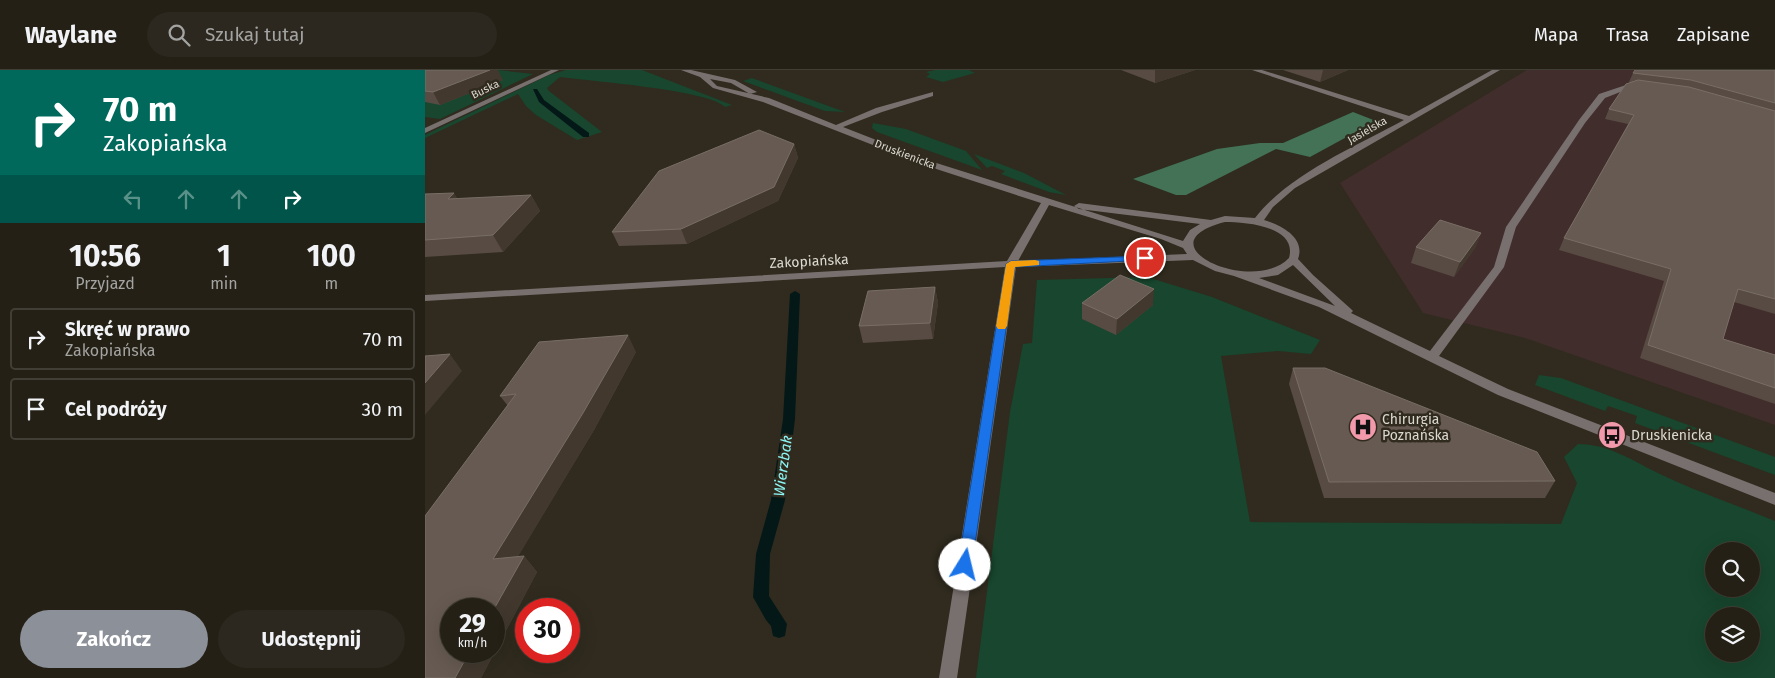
<!DOCTYPE html>
<html lang="pl">
<meta charset="utf-8">
<style>
:root{--surface:#242016;--page:#2c281f;--text:#f1f3f6;--muted:#a3a3a1;--line:#413e35;--accent:#8c9099}
body{margin:0;font-family:"Fira Sans",sans-serif;background:var(--page);color:var(--text);height:100vh;display:flex;flex-direction:column;font-size:19px;white-space:nowrap}
*{box-sizing:border-box;margin:0}
p{font-size:16px;color:var(--muted)}
.icon{flex:none;width:28px;height:28px;fill:none;stroke:currentColor;stroke-width:2;stroke-linecap:round;stroke-linejoin:round}
.map{position:relative;flex:1;overflow:hidden}
.drawer{display:flex;flex-direction:column;background:var(--surface);width:425px}
.drawer>*{flex:none}
.guide{background:#00695c;color:#fff;overflow:hidden}
.fabs{position:absolute;left:1280px;top:472px;display:grid;gap:10px}
.fabs a{display:grid;place-items:center;width:55px;height:55px;border-radius:50%;background:var(--surface);box-shadow:0 5px 20px #0002,0 0 0 1px var(--line);font-size:25px}
.speed{position:absolute;left:15px;top:528px;display:flex;gap:10px;font-size:25px;font-weight:700;text-align:center}
.speed>*{display:grid;place-content:center;width:65px;height:65px;border-radius:50%;background:var(--surface);box-shadow:0 5px 20px #0002,0 0 0 1px var(--line);line-height:1}
.speed small{font-size:12px;font-weight:400}
.speed .limit{border:8px solid #d22;background:#fff;color:#111}
.pin{position:absolute;display:grid;place-items:center;width:42px;height:42px;color:#fff;margin:-21px;border:2px solid #fff;border-radius:50%;box-shadow:0 1px 5px #0007}
.me{position:absolute;width:55px;margin:-28px;rotate:9deg;stroke-linejoin:round;filter:drop-shadow(0 0 4px #0008)}
.turn{display:flex;align-items:center;gap:18px;height:105px;padding:0 20px;font-size:22px}
.turn .icon{width:65px;height:65px;stroke-width:2.5}
.turn b{display:block;font-size:35px;line-height:42px}
.lanes{display:flex;align-items:center;height:48px;padding:0 20px;background:#0003;justify-content:center;gap:25px;direction:ltr}
.lanes .off{opacity:.35}
.eta{display:flex;justify-content:space-evenly;align-items:center;height:85px;text-align:center}
.eta b{font-size:30px;font-weight:700;line-height:35px}
.button{display:flex;gap:10px;margin-top:auto;padding:10px 20px}
.button a{flex:1;height:58px;border-radius:30px;background:var(--accent);color:#fff;font-size:20px;font-weight:700;line-height:58px;text-align:center}
.button a+a{background:var(--page);color:var(--text)}
ul{padding:0;list-style:none}
li{display:flex;align-items:center;gap:15px;height:62px;margin:0 10px 8px;padding:0 10px;border:2px solid var(--line);border-radius:5px}
li div{flex:1}
li b{display:block;font-size:19px}
li em{font-style:normal}
header{display:flex;align-items:center;gap:30px;box-sizing:border-box;height:70px;padding:0 25px;background:var(--surface);border-bottom:1px solid var(--line)}
header strong{font-size:24px}
nav{display:flex;gap:28px;margin-inline-start:auto;font-size:18px}
.search{width:350px;height:45px;background:var(--page);display:flex;align-items:center;gap:12px;box-sizing:border-box;padding:0 18px;border-radius:28px;color:var(--muted);font-size:19px}
main{display:flex;flex:1;min-height:0}
.map>svg:first-child{display:block}
</style>
<header>
<strong>Waylane</strong>
<div class="search"><svg class="icon" aria-label="search" viewBox="0 0 24 24"><circle cx="10" cy="10" r="6"/><path d="M15 15l6 6"/></svg>Szukaj tutaj</div>
<nav><a>Mapa</a><a>Trasa</a><a>Zapisane</a></nav>
</header>
<main>
<section class="drawer">
<div class="guide">
<div class="turn"><svg class="icon" aria-label="right" viewBox="0 0 24 24"><path d="M7 20v-9h11M14 6l5 5-5 5"/></svg><div><b>70 m</b>Zakopiańska</div></div>
<div class="lanes"><svg class="icon off" aria-label="left" viewBox="0 0 24 24"><path d="M17 20v-9H6M10 6l-5 5 5 5"/></svg><svg class="icon off" aria-label="ahead" viewBox="0 0 24 24"><path d="M12 20V5M6 11l6-6 6 6"/></svg><svg class="icon off" aria-label="ahead" viewBox="0 0 24 24"><path d="M12 20V5M6 11l6-6 6 6"/></svg><svg class="icon" aria-label="right" viewBox="0 0 24 24"><path d="M7 20v-9h11M14 6l5 5-5 5"/></svg></div>
</div>
<div class="eta">
<div><b>10:56</b><p>Przyjazd</p></div>
<div><b>1</b><p>min</p></div>
<div><b>100</b><p>m</p></div>
</div>
<ul>
<li><svg class="icon" aria-label="right" viewBox="0 0 24 24"><path d="M7 20v-9h11M14 6l5 5-5 5"/></svg><div><b>Skręć w prawo</b><p>Zakopiańska</p></div><em>70 m</em></li>
<li><svg class="icon" aria-label="arrive" viewBox="0 0 24 24"><path d="M6 21V4h12l-3 4 3 4H6"/></svg><div><b>Cel podróży</b></div><em>30 m</em></li>
</ul>
<div class="button"><a>Zakończ</a><a>Udostępnij</a></div>
</section>
<div class="map">
<svg width="1350" height="608" viewBox="0 0 1350 608">
<rect width="100%" height="100%" fill="#302b1e"/>
<path fill="#412d2c" d="M1102,0H1350V355L1100,268L998,243L915,113Z"/>
<path fill="#18462e" fill-rule="evenodd" d="M0,0H73L108,4L15,49L0,47Z
M141,0H217L307,35L300,37C285,20 163,11 135,7L122,18L124,21L177,62L152,70L111,45L101,36L93,24L0,68V65L124,5Z
M510,0H544L550,3L518,12L501,7L505,4L501,2Z
M327,8L420,42L400,41L318,11Z
M448,53L481,59L541,81L557,100L452,62L447,58Z
M549,84L599,103L641,125L624,122L576,104L580,101L567,96L562,98Z
M722,207L787,227L895,270L886,284L853,281L796,286L825,452L1136,454L1152,413L1139,387L1153,374C1184,374 1208,391 1235,404C1272,422 1312,435 1350,451V608H551L585,342L598,274L607,273L612,210ZM1289,481H1326V519H1289ZM1289,546H1326V584H1289Z
M1114,305L1136,308L1350,387V405L1210,353L1212,346L1183,336L1180,341L1110,315Z"/>
<path fill="#437257" d="M928,42L951,51L885,87L851,79L761,125H751L708,109L792,79L835,73H858Z"/>
<g fill="none" stroke-linecap="round" stroke-linejoin="round">
<path fill="#041818" fill-rule="evenodd" d="M108,19H112L119,30L164,63V67H158L114,32Z
M370,221L375,224L370,349L360,430L345,484L344,526L362,554L360,566L354,568L348,566L346,556L341,550L328,527L331,484L346,430L358,349L365,224Z"/>
<path fill="#78706f" fill-rule="evenodd" d="M126,0H134L0,63V58Z
M256,0H266L310,10L332,22L325,24L306,13L285,9L292,16L344,28L411,55L451,38L508,22V26L457,42L418,57L505,91L758,171L765,160L775,154L654,139L649,136L654,133L786,150L800,146L830,148C863,105 931,76 979,50L827,0H837L984,46L1067,0H1075L870,118L848,137L839,150C855,155 881,167 873,189L888,205L926,239L928,241L926,243L1005,281L1069,197L1081,157L1154,50L1174,24L1207,13L1216,15V17H1208L1180,28L1160,53L1091,157L1079,197L1014,286L1083,319L1350,423V435L1073,325L894,237L809,206L790,201L768,190L591,197L532,608H514L580,197L0,231V225L582,191L616,133L499,95L338,32L288,18L275,7ZM624,135L736,169L758,178L762,184L593,191ZM800,152C820,152 873,156 864,188C827,226 714,174 800,152ZM868,195L910,236L834,208L853,205Z"/>
</g>
<path fill="#584b43" d="M0,0L78,10L15,35L0,32Z
M696,0H770L730,13Z
M858,0H923L895,12Z
M1350,0V244L1309,232L1298,269L1350,285V334L1215,288L1239,211L1134,180L1139,168L1203,54L1180,49L1184,39L1205,12H1204L1208,3Z
M369,74L373,88L353,131L262,174L194,176L187,162Z
M0,124L33,129L106,125L115,141L78,182L0,187Z
M1056,163L1050,178L1029,207L986,193L991,177Z
M510,217L513,233L508,269L438,273L434,256Z
M657,233L728,235L691,265L657,249Z
M211,282L169,360L93,486H99L112,502L56,608H0L83,336L75,326Z
M868,298L1130,411L1120,428H899L864,314Z"/>
<path fill="#42382e" d="M65,0H73L78,10L15,35L8,22Z
M730,0H770L730,13Z
M898,0H923L895,12Z
M369,74L373,88L353,131L262,174L256,159Z
M29,123L39,139L23,129Z
M106,125L115,141L78,182L68,165Z
M1056,163L1050,178L1029,207L1035,192Z
M510,217L513,233L508,269L505,253Z
M729,219L728,235L691,265L692,249Z
M203,265L211,282L169,360L82,505L68,489Z
M25,284L37,301L0,345V313Z
M99,486L112,502L56,608H30L45,581H69V539Z"/>
<path fill="#665a52" stroke="#796e66" d="M0,0H65L8,22L0,21Z
M1210,0H1350V33L1266,10L1208,3Z
M1213,10L1264,17L1350,41V229L1313,219L1298,269L1350,285V318L1223,275L1246,199L1139,168L1209,45L1184,39L1201,14Z
M334,60L369,74L349,117L256,159L187,162L234,101Z
M29,123L23,129L106,125L68,165L0,170V124Z
M1015,150L1056,163L1035,192L991,177Z
M695,205L729,219L692,249L657,233Z
M510,217L505,253L434,256L443,221Z
M203,265L158,343L68,489L99,486L69,539H26V581H45L30,608H0V446L91,324L75,326L114,272Z
M25,284L0,313V286Z
M868,298H900L1112,382L1130,411L904,412Z"/>
<path fill="#1a73e8" stroke="#114b97" d="M720,186L723,187V190L590,197L547,495L545,499L540,501L535,499L533,495L581,194L586,191Z"/>
<path fill="#f59e0b" d="M610,190L614,191V195L590,197L582,256L580,259H573L571,256L581,194L586,191Z"/>
<defs>
<g id="hospital-disc" transform="scale(1.4375)"><circle r="9.5" fill="#f29aac" stroke="#302b1e"/><path d="M-5-5h3v3.5h4V-5h3V5h-3V1.5h-4V5h-3Z" fill="#111"/></g>
<g id="bus-disc" transform="scale(1.4375)"><circle r="9.5" fill="#f29aac" stroke="#302b1e"/><path d="M-5-6H5V4H4V6H2V4H-2V6H-4V4H-5ZM-3.5-4V0h7V-4ZM-3.5 1.2v1.5H-2V1.2ZM2 1.2v1.5H3.5V1.2Z" fill="#111"/></g>
</defs>
<g fill-rule="evenodd">
<use href="#hospital-disc" x="938" y="357"/>
<use href="#bus-disc" x="1187" y="365"/>
</g>
<g text-anchor="middle" stroke-width="5" stroke-linejoin="round" paint-order="stroke">
<g font-size="11" fill="#dcd9d1" stroke="#302b1e">
<text transform="translate(60 19) rotate(-26)" y="4">Buska</text>
<text transform="translate(942 60) rotate(-30)" y="4">Jasielska</text>
<text transform="translate(480 84) rotate(21)" y="4">Druskienicka</text>
</g>
<g font-size="14" fill="#dcd9d1" stroke="#302b1e">
<text transform="translate(384 191) rotate(-3)" y="5">Zakopiańska</text>
</g>
<g font-size="14" fill="#dcd9d1" stroke="#302b1e" text-anchor="start">
<text x="957" y="354">Chirurgia<tspan x="957" dy="16">Poznańska</tspan></text>
<text x="1206" y="370">Druskienicka</text>
</g>
<g font-size="15" font-style="italic" fill="#8df5f5" stroke="#302b1e">
<text transform="translate(358 396) rotate(-82)" y="5">Wierzbak</text>
</g>
</g>
</svg>
<div class="fabs">
<a><svg class="icon" aria-label="search" viewBox="0 0 24 24"><circle cx="10" cy="10" r="6"/><path d="M15 15l6 6"/></svg></a>
<a><svg class="icon" aria-label="layers" viewBox="0 0 24 24"><path d="M12 4l9 5-9 5-9-5zM3 14l9 5 9-5"/></svg></a>
</div>
<div class="speed"><div>29<small>km/h</small></div><div class="limit">30</div></div>
<div class="pin" style="left:720px;top:188px;background:#d93025"><svg class="icon" aria-label="arrive" viewBox="0 0 24 24"><path d="M6 21V4h12l-3 4 3 4H6"/></svg></div>
<svg class="me" style="left:540px;top:495px" viewBox="-20 -20 40 40"><circle r="19" fill="#fff"/><path d="M0-13L10 11 0 6-10 11z" fill="#1a73e8"/></svg>
</div>
</main>
